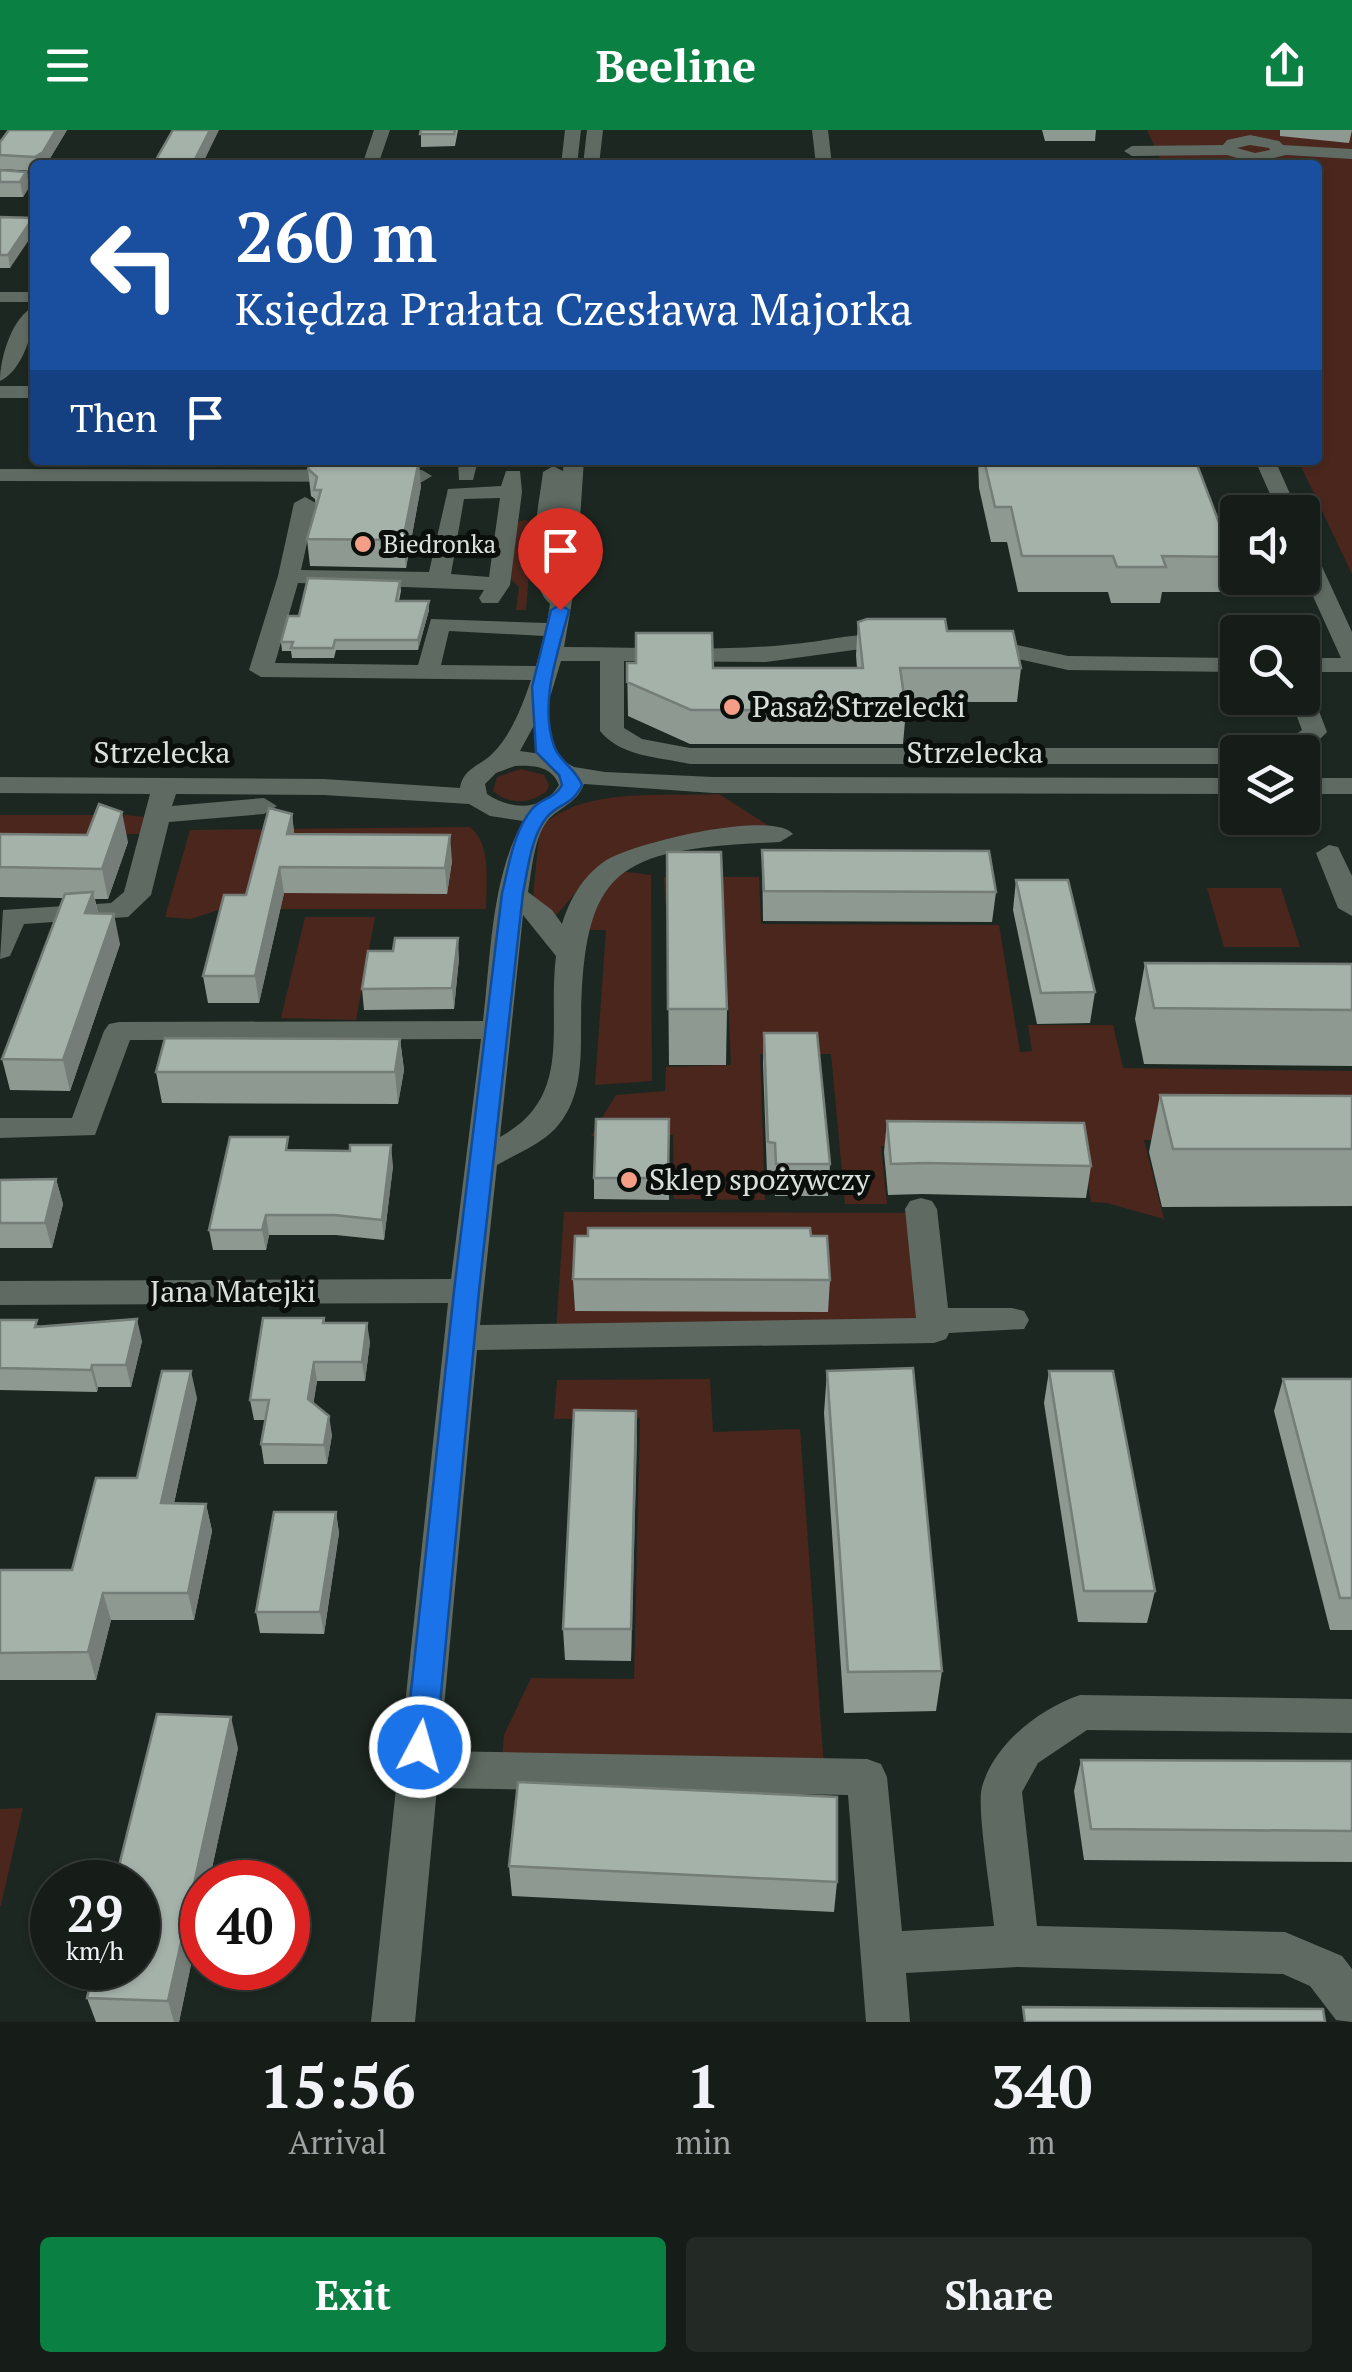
<!DOCTYPE html>
<meta charset="utf-8">
<style>
:root{--surface:#161d19;--page:#232a26;--text:#f1f3f6;--muted:#9ea2a2;--line:#353b38;--accent:#0b8043}
body{margin:0;font-family:"PT Serif",serif;background:var(--page);color:var(--text);height:100vh;display:flex;flex-direction:column;font-size:38px;white-space:nowrap}
*{box-sizing:border-box;margin:0}
p{font-size:32px;color:var(--muted)}
.icon{flex:none;width:55px;height:55px;fill:none;stroke:currentColor;stroke-width:2;stroke-linecap:round;stroke-linejoin:round}
.map{position:relative;height:1892px;overflow:hidden}
.sheet{display:flex;flex-direction:column;background:var(--surface);flex:1}
.sheet>*{flex:none}
.banner{position:absolute;left:30px;top:30px;width:1292px;height:305px;border-radius:10px;box-shadow:0 2px 8px #0004,0 0 0 2px var(--line);background:#1a4fa0;color:#fff;overflow:hidden}
.controls{position:absolute;left:1220px;top:365px;display:grid;gap:20px}
.controls a{display:grid;place-items:center;width:100px;height:100px;border-radius:10px;background:var(--surface);box-shadow:0 2px 8px #0004,0 0 0 2px var(--line);font-size:50px}
.speed{position:absolute;left:30px;top:1730px;display:flex;gap:20px;font-size:50px;font-weight:700;text-align:center}
.speed>*{display:grid;place-content:center;width:130px;height:130px;border-radius:50%;background:var(--surface);box-shadow:0 2px 8px #0004,0 0 0 2px var(--line);line-height:1}
.speed small{font-size:25px;font-weight:400}
.speed .limit{border:15px solid #d22;background:#fff;color:#111}
.pin{position:absolute;display:grid;place-items:center;width:85px;height:85px;color:#fff;margin:-102px -42px;border-radius:50% 50% 50% 0;rotate:-45deg;box-shadow:0 0 10px #0007}
.pin .icon{rotate:45deg}
.me{position:absolute;width:110px;margin:-55px;rotate:6deg;stroke-linejoin:round;filter:drop-shadow(0 0 8px #0008)}
.turn{display:flex;align-items:center;gap:35px;height:210px;padding:0 40px;font-size:45px}
.turn .icon{width:130px;height:130px;stroke-width:2.5}
.turn b{display:block;font-size:70px;line-height:85px}
.then{display:flex;align-items:center;height:95px;padding:0 40px;background:#0003;gap:20px;font-size:38px}
.eta{display:flex;justify-content:space-evenly;align-items:center;height:170px;text-align:center}
.eta b{font-size:60px;font-weight:800;line-height:70px}
.primary-button{display:flex;gap:20px;margin-top:auto;padding:20px 40px}
.primary-button a{flex:1;height:115px;border-radius:10px;background:var(--accent);color:#fff;font-size:40px;font-weight:800;line-height:115px;text-align:center}
.primary-button a+a{background:var(--page);color:var(--text)}
header{display:flex;justify-content:space-between;align-items:center;height:130px;padding:0 40px;background:var(--accent);color:#fff;font-size:45px;font-weight:800}
.map>svg:first-child{display:block}
</style>
<header><svg class="icon" aria-label="menu" viewBox="0 0 24 24"><path d="M4 6h16M4 12h16M4 18h16"/></svg>Beeline<svg class="icon" aria-label="share" viewBox="0 0 24 24"><path d="M12 15V3M7 8l5-5 5 5M5 13v7h14v-7"/></svg></header>
<div class="map">
<svg width="1352" height="1892" viewBox="0 0 1352 1892">
<rect width="100%" height="100%" fill="#1d2721"/>
<path fill="#4b261d" d="M1147,0H1352V444L1298,330H1318V35H1163Z
M525,390L533,393L526,480H516L519,457L506,445L515,393Z
M521,639L544,645L549,655L547,661C531,674 509,675 493,661L497,647Z
M719,664L769,696C706,703 634,703 586,751C575,762 566,775 555,786L533,766L540,697C585,656 661,667 719,664Z
M0,685H126L146,687L141,704L0,705Z
M470,697C492,715 486,752 486,779H221L191,789L165,787L190,700Z
M611,740L651,745L652,951L595,955L606,800H583Z
M664,747H759L761,794L999,795L1020,922L1032,921L1028,895H1113L1123,938L1352,941V1014L1144,1010L1164,1089L1107,1073L1091,1072L1083,1022L881,1016L887,1074H845L831,924H760L765,1070L674,1069L673,1005L591,1006L616,965L665,961L666,937L731,935L724,776L665,774Z
M1207,758H1281L1300,817H1224Z
M305,787H375L356,890L281,888Z
M564,1082L909,1083L918,1193L556,1201Z
M710,1249L713,1302L800,1299L824,1638L502,1630L504,1605L531,1548L634,1549L640,1288L554,1289L557,1250Z
M23,1678L1,1775L0,1776V1679Z"/>
<g fill="none" stroke-linecap="round" stroke-linejoin="round">
<path fill="#5e6a62" fill-rule="evenodd" d="M374,0H390L378,35H362Z
M565,0H581L577,35H561Z
M587,0H603L599,35H583Z
M812,0H828L832,35H816Z
M1250,5L1279,11L1283,15L1352,19V29L1286,25L1254,33L1227,25L1132,26L1124,21L1132,16L1223,15L1227,10ZM1250,15L1269,18L1270,20L1255,23L1237,18Z
M0,42L35,43V53L0,52Z
M0,162H35V172H0Z
M35,176C35,198 23,241 0,251C0,228 12,186 35,176Z
M0,256H35V268H0Z
M458,330H478L473,350H459Z
M564,330H584L576,448L564,517C646,517 730,523 811,512C833,509 892,496 908,512L896,519H861L766,532L624,531V598L642,609L690,618H1238L1248,622H1238V634H690C659,627 621,627 600,601V531H561L551,564L520,621L555,626L574,637L605,642L713,647L1238,648V664L713,663L584,654C577,672 566,674 552,686C534,701 532,741 528,762L552,780L562,794C570,769 582,747 605,731C632,713 772,679 793,704L780,712C615,720 581,733 581,906C581,939 579,973 555,999C539,1015 516,1024 497,1035L480,1195L916,1188L905,1079L910,1071L921,1068L932,1071L937,1079L948,1178H1012L1024,1181L1029,1190L1024,1199L949,1203L946,1209L934,1213L477,1220L440,1621L867,1629L881,1634L887,1647L902,1801L994,1796C992,1770 976,1677 982,1657C994,1614 1039,1579 1080,1565L1352,1569V1603L1087,1600L1038,1633L1022,1662L1037,1796L1285,1802L1342,1826L1352,1839V1892L1336,1890L1310,1856L1283,1844L1018,1837L906,1843L910,1892H866L848,1665L437,1658L415,1892H371L448,1173L0,1175V1151L451,1149L481,909L130,910L95,1005L0,1008V988H72L104,901L109,894L119,892L483,891C491,825 491,749 523,691L490,686L469,674L324,665L176,664L172,676L264,668L277,676L264,684L169,692L151,765L128,787L24,794L10,826L0,829L3,780L111,773L124,762L150,664L0,663V647L324,649L460,658C463,638 480,636 492,624C511,606 523,574 531,550L261,547L249,540L278,446L294,373L305,367L316,373L301,440L429,442L448,359L501,356L506,341H520L522,362L510,455L498,473H482L479,468L484,460L298,453L275,533L418,535L431,489L547,493L550,474C522,450 539,376 543,342L553,336L563,341ZM500,368L489,447L451,444L464,369ZM449,501L544,506L536,536L441,535ZM515,636C533,635 552,636 559,655C543,682 510,680 487,664L485,654L496,643ZM523,785L556,826C547,898 574,967 500,1007Z
M1255,330H1275L1298,382H1278Z
M0,339L422,340L432,346L422,352L0,351Z
M1302,411L1313,417L1352,502V542H1302V528H1341L1302,442Z
M976,506L1068,526L1238,528V542L1068,540L968,518L964,513Z
M1302,561L1314,568L1327,602L1306,623L1271,622L1302,600L1290,568H1302Z
M1302,648H1352V664H1302Z
M1329,715L1338,717L1352,746V786L1338,778L1316,723Z"/>
</g>
<path fill="#8e9992" d="M9,0H67L46,35H35V41L0,39V12Z
M417,0H458L455,16L421,17V0Z
M1042,0H1096L1095,11H1045Z
M1280,0H1352L1349,13L1280,6Z
M0,40L26,42L29,57L23,67H0Z
M0,87L33,88L10,138H0Z
M978,330H1170L1232,427L1226,462H1162L1160,473H1111L1108,462H1018L1007,412H991L979,358Z
M308,339L421,356L406,438L310,436L307,409L316,379L315,369L311,366Z
M400,451L401,461L399,471H429V480L418,520H336L334,528H292L291,521H282L281,512L299,486Z
M858,492L947,501L1021,538L1017,572H905L906,580L903,614H690L628,586L627,533L713,538H857L856,525Z
M292,684L294,704L452,731L447,764L284,763L259,873H208L203,846Z
M0,704L128,712L108,769H95L98,783L120,814L70,961L10,960L2,929L63,768L0,767Z
M762,720L996,762L992,792L763,791Z
M667,722L727,879L726,935H669Z
M1016,750L1095,862L1090,893L1037,894L1013,780Z
M459,828L454,879L364,880L362,859Z
M1145,833L1352,834V936L1144,934L1135,889Z
M764,903L830,1034L828,1066H775L774,1044H767L763,934Z
M400,909L404,940L398,974L162,973L156,942Z
M1160,965L1352,966V1076L1162,1077L1149,1022Z
M669,989V1070L594,1069V1048Z
M887,991L1091,1036L1086,1068L922,1064L888,1065L884,1022Z
M290,1020L393,1036L384,1110L336,1105H269L266,1120H213L209,1100Z
M56,1049L63,1074L52,1118H0V1050Z
M811,1106L830,1150L828,1182L575,1181L573,1149Z
M324,1188L325,1193L370,1212L365,1251H317L313,1274L332,1305L327,1334H264L261,1314L265,1290H254L250,1270Z
M0,1190L142,1211L131,1257H98L97,1262L0,1260Z
M827,1241L942,1541L936,1581L844,1583L824,1283Z
M1049,1241L1155,1461L1147,1493L1078,1492L1044,1273Z
M1283,1249H1352V1500H1330L1274,1281Z
M197,1268L174,1373L206,1374L212,1401L194,1490H111L96,1550H0V1440H72L137,1348Z
M636,1281L631,1531L565,1530L563,1499Z
M336,1382L339,1403L324,1504L260,1503L256,1482Z
M238,1618L209,1752H202V1782L179,1892H96L87,1868Z
M1081,1630L1352,1631V1732L1084,1730L1074,1661Z
M509,1736L837,1752L834,1782L512,1766Z"/>
<path fill="#747d77" d="M56,0H67L46,35H37L35,27Z
M210,0H219L202,35H192Z
M26,42L29,57L23,67L20,52Z
M33,88L35,101L10,138L8,125Z
M419,330L421,356L406,438L403,410Z
M429,471V480L418,520V510Z
M122,682L128,712L108,769L102,739Z
M292,684L295,710L287,704Z
M450,705L452,731L447,764L445,738Z
M280,737L284,763L259,873L255,846Z
M93,762L100,793L85,783Z
M114,784L120,814L70,961L63,930Z
M458,808L459,828L454,879L452,858Z
M400,909L404,940L398,974L395,942Z
M391,1015L393,1036L384,1110L382,1090Z
M56,1049L63,1074L52,1118L45,1093Z
M266,1085L269,1105L266,1120L262,1100Z
M137,1189L142,1211L131,1257L126,1235Z
M367,1193L370,1212L365,1251L362,1232Z
M314,1232L317,1251L311,1289L308,1269Z
M92,1235L98,1257L97,1262L91,1240Z
M191,1241L197,1268L168,1401L161,1373Z
M636,1281L637,1312L631,1531V1499Z
M329,1286L332,1305L327,1334L324,1315Z
M206,1374L212,1401L194,1490L188,1463Z
M336,1382L339,1403L324,1504L320,1482Z
M103,1463L111,1490L96,1550L88,1522Z
M231,1587L238,1618L209,1752H202V1782L179,1892H174L168,1871Z"/>
<path fill="#a5b2aa" stroke="#747d77" stroke-width="2.5" d="M9,0H56L43,22L35,27L0,25V12Z
M173,0H210L192,35H153Z
M421,0H455L454,4H420Z
M0,40L26,42L20,52H0Z
M0,87L33,88L8,125H0Z
M311,330H419L403,410L307,409L321,360H314L317,347L308,339Z
M984,330H1170L1171,332H1196L1232,427L1162,426L1166,437H1117L1113,426H1022L1011,377H995Z
M308,448L400,451L396,471H429L418,510H335L333,518H291L293,512H281L288,486H299Z
M867,489H945L947,501H1013L1021,538H900L906,580H691L627,552V533H636V503H712L713,538H863L858,492Z
M99,674L122,682L102,739L0,737V704L87,705Z
M269,678L292,684L287,704L450,705L445,738L280,737L255,846H203L224,765H246Z
M762,720L989,721L996,762L764,761Z
M667,722H721L727,879H668Z
M1016,750H1068L1095,862L1041,863Z
M93,762L85,783L114,784L63,930L2,929L65,764Z
M395,808H458L452,858L362,859L368,821H393Z
M1145,833L1352,834V880L1154,878Z
M764,903H817L830,1034H776L775,1013L768,1012Z
M165,908L400,909L395,942H156Z
M1160,965L1352,966V1019H1173Z
M596,989H669L668,1048H594Z
M887,991L1084,993L1091,1036L925,1033L891,1034Z
M230,1007H288L286,1020L350,1021V1015H391L382,1090L334,1085H266L262,1100H209Z
M56,1049L45,1093H0V1050Z
M588,1098H810L811,1106H827L830,1150L573,1149L575,1106H588Z
M263,1188H324L323,1193H367L362,1232H314L308,1269L329,1286L324,1315L261,1314L269,1270H250Z
M137,1189L126,1235H92L91,1240L0,1238V1190H37L35,1197Z
M913,1238L942,1541L848,1542L827,1241Z
M162,1241H191L161,1373L206,1374L188,1463H103L88,1522L0,1523V1440H72L96,1348H137Z
M1049,1241H1113L1155,1461H1084Z
M1283,1249H1352V1468H1340Z
M574,1280L636,1281L631,1499H563Z
M274,1382H336L320,1482H256Z
M157,1584L231,1587L168,1871L87,1868L94,1838H138V1752H115Z
M1081,1630L1352,1631V1701L1091,1699Z
M518,1652L837,1667V1752L509,1736Z
M1023,1877L1323,1879L1325,1892H1025Z"/>
<path fill="#1a73e8" stroke="#114b97" stroke-width="2.5" d="M560,475L569,480C558,522 539,573 554,616C559,631 576,639 582,655C571,677 560,672 547,687C531,706 528,739 523,763L479,1161L436,1617L431,1627L420,1631L410,1627L405,1617L454,1161L502,763C509,736 513,702 532,679C541,668 555,669 562,655L559,645L536,622L532,557L551,480Z"/>
<g fill="#f49e87" stroke="#0a0f0c" stroke-width="4">
<circle cx="363" cy="414" r="10"/>
<circle cx="732" cy="577" r="10"/>
<circle cx="629" cy="1050" r="10"/>
</g>
<g text-anchor="middle" stroke-width="10" stroke-linejoin="round" paint-order="stroke">
<g font-size="25" fill="#dae1dd" stroke="#0a0f0c" text-anchor="start">
<text x="383" y="423">Biedronka</text>
</g>
<g font-size="30" fill="#dae1dd" stroke="#0a0f0c" text-anchor="start">
<text x="752" y="587">Pasaż Strzelecki</text>
<text x="649" y="1060">Sklep spożywczy</text>
</g>
<g font-size="30" fill="#dae1dd" stroke="#0a0f0c">
<text x="162" y="633">Strzelecka</text>
<text x="975" y="633">Strzelecka</text>
<text x="233" y="1172">Jana Matejki</text>
</g>
</g>
</svg>
<div class="controls">
<a><svg class="icon" aria-label="sound" viewBox="0 0 24 24"><path d="M4 9h4l5-4v14l-5-4H4zM17 9q2 3 0 6"/></svg></a>
<a><svg class="icon" aria-label="search" viewBox="0 0 24 24"><circle cx="10" cy="10" r="6"/><path d="M15 15l6 6"/></svg></a>
<a><svg class="icon" aria-label="layers" viewBox="0 0 24 24"><path d="M12 4l9 5-9 5-9-5zM3 14l9 5 9-5"/></svg></a>
</div>
<div class="speed"><div>29<small>km/h</small></div><div class="limit">40</div></div>
<div class="pin" style="left:560px;top:480px;background:#d93025"><svg class="icon" aria-label="arrive" viewBox="0 0 24 24"><path d="M6 21V4h12l-3 4 3 4H6"/></svg></div>
<svg class="me" style="left:420px;top:1617px" viewBox="-20 -20 40 40"><circle r="17" fill="#1a73e8" stroke="#fff" stroke-width="3"/><path d="M0-11L8 9 0 5-8 9z" fill="#fff"/></svg>
<div class="banner">
<div class="turn"><svg class="icon" aria-label="left" viewBox="0 0 24 24"><path d="M17 20v-9H6M10 6l-5 5 5 5"/></svg><div><b>260 m</b>Księdza Prałata Czesława Majorka</div></div>
<div class="then">Then<svg class="icon" aria-label="arrive" viewBox="0 0 24 24"><path d="M6 21V4h12l-3 4 3 4H6"/></svg></div>
</div>
</div>
<section class="sheet">
<div class="eta">
<div><b>15:56</b><p>Arrival</p></div>
<div><b>1</b><p>min</p></div>
<div><b>340</b><p>m</p></div>
</div>
<div class="primary-button"><a>Exit</a><a>Share</a></div>
</section>
